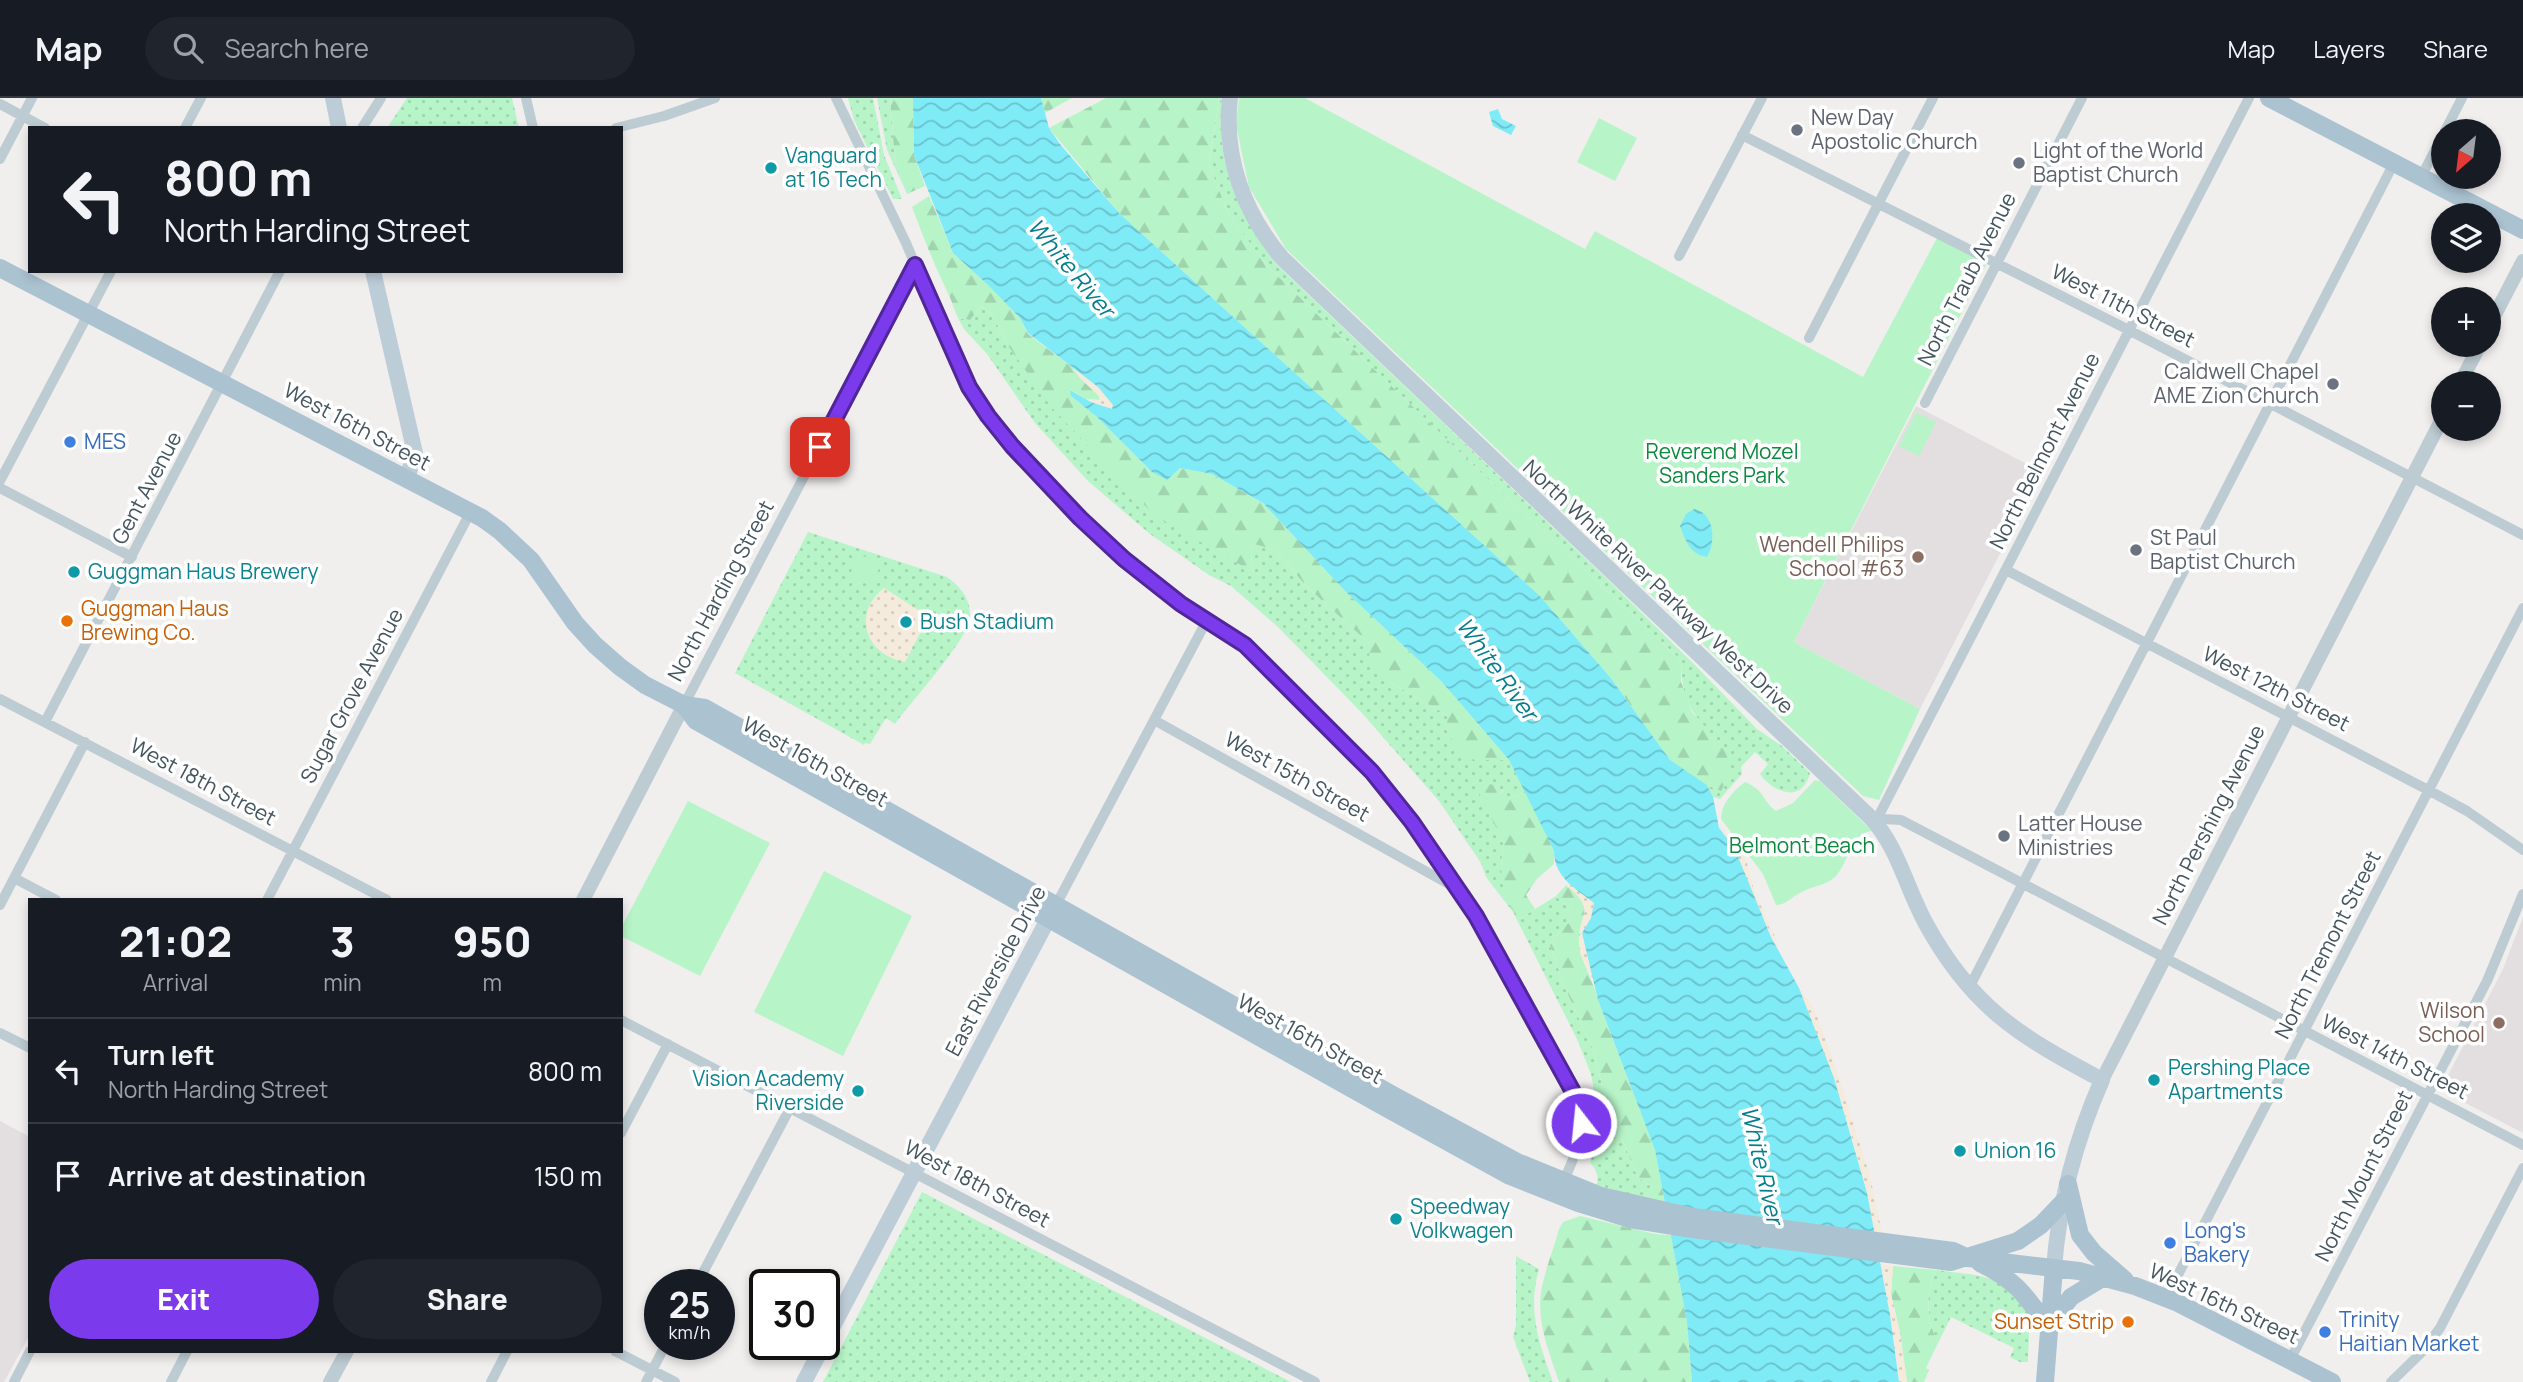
<!DOCTYPE html>
<meta charset="utf-8">
<style>
:root{--surface:#171b24;--page:#20242c;--text:#f1f3f6;--muted:#9ea1a6;--line:#363941;--accent:#7c3aed}
body{margin:0;font-family:Manrope,sans-serif;background:var(--page);color:var(--text);height:100vh;display:flex;flex-direction:column;font-size:26px;white-space:nowrap}
*{box-sizing:border-box;margin:0}
p{font-size:23px;color:var(--muted)}
.icon{flex:none;width:38px;height:38px;fill:none;stroke:currentColor;stroke-width:2;stroke-linecap:round;stroke-linejoin:round}
.map{position:relative;flex:1;overflow:hidden}
.side{position:absolute;left:28px;top:800px;width:595px;height:455px;display:flex;flex-direction:column;background:var(--surface);border-radius:0px;box-shadow:0 4px 10px #0003}
.side>*{flex:none}
.hud{position:absolute;left:28px;top:28px;width:595px;height:147px;border-radius:0px;box-shadow:0 4px 10px #0003;background:#171b24;color:var(--text);overflow:hidden}
.needle{width:46px;rotate:208deg}
.fabs{position:absolute;left:2431px;top:21px;display:grid;gap:14px}
.fabs a{display:grid;place-items:center;width:70px;height:70px;border-radius:50%;background:var(--surface);box-shadow:0 4px 10px #0003;font-size:35px}
.speed{position:absolute;left:644px;top:1171px;display:flex;gap:14px;font-size:35px;font-weight:700;text-align:center}
.speed>*{display:grid;place-content:center;width:91px;height:91px;border-radius:50%;background:var(--surface);box-shadow:0 4px 10px #0003;line-height:1}
.speed small{font-size:18px;font-weight:400}
.speed .limit{border:4px solid #111;border-radius:10px;background:#fff;color:#111}
.pin{position:absolute;display:grid;place-items:center;width:60px;height:60px;color:#fff;margin:-30px;border-radius:14px;box-shadow:0 4px 10px #0006}
.me{position:absolute;width:77px;margin:-38px;rotate:344deg;stroke-linejoin:round;filter:drop-shadow(0 0 5px #0008)}
.turn{display:flex;align-items:center;gap:24px;height:147px;padding:0 21px;font-size:32px}
.turn .icon{width:91px;height:91px;stroke-width:2.5}
.turn b{display:block;font-size:49px;line-height:60px}
.eta{display:flex;justify-content:space-evenly;align-items:center;height:119px;text-align:center}
.eta b{font-size:42px;font-weight:800;line-height:49px}
.cta{display:flex;gap:14px;margin-top:auto;padding:14px 21px}
.cta a{flex:1;height:80px;border-radius:42px;background:var(--accent);color:#fff;font-size:28px;font-weight:800;line-height:80px;text-align:center}
.cta a+a{background:var(--page);color:var(--text)}
ul{padding:0;list-style:none}
li{display:flex;align-items:center;gap:21px;height:105px;padding:0 21px;border-top:2px solid var(--line)}
li div{flex:1}
li b{display:block;font-size:26px}
li em{font-style:normal}
header{display:flex;align-items:center;gap:42px;box-sizing:border-box;height:98px;padding:0 35px;background:var(--surface);border-bottom:2px solid var(--line)}
header strong{font-size:33px}
nav{display:flex;gap:38px;margin-inline-start:auto;font-size:24px}
.search{width:490px;height:63px;background:var(--page);display:flex;align-items:center;gap:18px;box-sizing:border-box;padding:0 24px;border-radius:38px;color:var(--muted);font-size:26px}
.map>svg:first-child{display:block}
</style>
<header>
<strong>Map</strong>
<div class="search"><svg class="icon" aria-label="search" viewBox="0 0 24 24"><circle cx="10" cy="10" r="6"/><path d="M15 15l6 6"/></svg>Search here</div>
<nav><a>Map</a><a>Layers</a><a>Share</a></nav>
</header>
<div class="map">
<svg width="2523" height="1284" viewBox="0 0 2523 1284">
<defs>
<pattern id="grass-dots" width="8" height="8" patternUnits="userSpaceOnUse" patternTransform="scale(1.75)"><rect width="8" height="8" fill="#b7f5c8"/><path d="M2 2h.1M6 6h.1" fill="none" stroke="#9fd4ae" stroke-width="1.8" stroke-linecap="round"/></pattern>
<pattern id="forest-firs" width="22" height="20" patternUnits="userSpaceOnUse" patternTransform="scale(1.75)"><rect width="22" height="20" fill="#b7f5c8"/><path d="M5 1l3.5 6h-7zM16 11l3.5 6h-7z" fill="#9fd4ae"/></pattern>
<pattern id="sand-dots" width="8" height="8" patternUnits="userSpaceOnUse" patternTransform="scale(1.75)"><rect width="8" height="8" fill="#f5ebdd"/><path d="M2 2h.1M6 6h.1" fill="none" stroke="#d3ccc0" stroke-width="1.8" stroke-linecap="round"/></pattern>
<pattern id="water-waves" width="16" height="10" patternUnits="userSpaceOnUse" patternTransform="scale(1.75)"><rect width="16" height="10" fill="#7febf7"/><path d="M0 5q4-4 8 0t8 0" fill="none" stroke="#6ac1cb"/></pattern>
</defs>
<rect width="100%" height="100%" fill="#f1eeee"/>
<path fill="#e3dfe1" d="M1916,308L2042,374L1920,611L1794,544Z
M2523,819V1035L2448,996L2443,993L2442,989L2503,871Z
M0,1023L30,1039V1236L4,1284H0Z"/>
<path fill="url(#grass-dots)" d="M407,0H512L519,30H387Z
M848,0H873L884,57L902,101H893L854,22Z
M877,0H890L895,64L907,96L887,52Z
M1219,0H1222C1215,67 1238,112 1275,165L1605,479L1695,567L1757,631L1782,648L1810,675C1802,706 1774,695 1760,676L1768,666L1755,654L1741,669L1742,676L1720,701L1713,699L1707,687L1721,693L1725,651C1698,621 1679,607 1682,563L1494,387L1266,167L1229,117L1209,67Z
M981,208L992,216L1007,246L1253,474L1251,453L1254,446L1276,452L1306,488L1370,546L1386,582L1447,617V632L1476,662H1509L1525,693L1508,701L1504,698L1502,691L1497,730L1503,744L1501,770L1519,821L1556,798C1587,824 1562,824 1550,847L1565,890L1593,951L1605,999L1638,1080L1652,1089L1651,1094L1643,1101L1596,1087C1600,1081 1596,1070 1590,1065L1597,1039V1008L1591,976L1577,941L1513,814L1486,779L1481,765L1439,703L1361,614L1278,529L1231,488L1209,477L1150,436L1088,383L1035,325L987,256L964,231L958,220L970,222Z
M808,434L947,479C961,489 971,501 970,520C970,538 911,605 897,623L895,626L886,620L870,646L865,645L864,647L735,575Z
M922,1094L1291,1284H823Z
M1516,1158L1539,1171C1527,1212 1539,1245 1553,1284H1530L1513,1239L1516,1227Z
M1936,1172C1971,1177 2011,1175 2027,1214C2031,1225 2028,1251 2028,1264H2020L2010,1259L2014,1250L1951,1219L1938,1245C1926,1221 1925,1197 1936,1172Z"/>
<path fill="url(#forest-firs)" d="M890,0H913L914,57L925,88L907,96L895,64Z
M1041,0H1072L1045,15Z
M1106,0H1219L1209,67L1229,117L1266,167L1494,387L1682,563L1681,584L1692,614L1725,651L1731,673L1721,693L1700,684L1670,662L1610,579L1540,498L1119,115L1049,30Z
M929,98L953,155L989,188L1020,220L1028,236L1073,270L1080,280L1099,298V302L1086,301L1071,292V298L1097,319L1152,374L1180,370L1212,376L1263,405L1344,492L1442,584L1509,662H1476L1461,659L1447,632V617L1386,582L1369,562L1370,546L1306,488L1276,452L1254,446L1251,453L1253,474L1155,418L1052,310L1007,246L992,216L981,208L970,222L958,220C954,212 952,203 948,195C934,167 923,138 912,109Z
M1496,686L1508,701L1525,693L1554,753V766L1537,781L1526,797L1535,811L1519,821L1504,799L1501,770L1503,744L1478,693L1485,687Z
M1566,787C1571,792 1579,796 1583,802C1591,816 1576,835 1580,850C1583,868 1594,884 1598,902L1655,1052L1665,1106L1643,1101L1651,1094L1652,1089L1638,1080L1605,999L1593,951L1565,890L1550,847C1562,824 1587,824 1556,798Z
M1580,1118L1655,1136L1671,1137L1687,1224L1692,1284H1559C1549,1254 1535,1221 1542,1189C1546,1169 1554,1150 1559,1131L1563,1124Z
M1893,1168L1936,1172C1925,1197 1926,1221 1938,1245L1926,1270L1929,1272L1924,1284H1907L1900,1235L1891,1196Z"/>
<path fill="url(#sand-dots)" d="M1073,270L1098,289L1114,307L1112,311L1086,301L1099,302V298L1080,280Z
M884,490L923,515L930,513L933,517L931,523L926,524L905,564C866,557 851,516 884,490Z
M1721,728C1726,736 1733,741 1739,748C1749,761 1749,780 1755,794C1763,815 1775,833 1780,855L1746,784L1734,749L1719,730Z
M1569,785L1594,805L1591,820L1582,835L1594,883C1588,872 1579,859 1579,846C1577,814 1599,815 1566,787Z
M1799,890L1814,910L1839,979L1870,1078L1882,1135L1874,1133C1859,1049 1830,970 1799,890Z
M1880,1166L1893,1168L1891,1196L1900,1235L1907,1284H1899Z"/>
<path fill="#b7f5c8" d="M1239,0H1305L1585,151L1595,133L1863,279L1937,140L1987,165L1794,544L1920,611L1879,702L1863,698L1286,151L1249,89L1236,27Z
M1599,20L1637,40L1615,83L1577,64Z
M1916,314L1936,324L1919,358L1899,348Z
M857,456L881,464L873,488L849,480Z
M1815,682L1820,683L1872,733C1850,735 1849,765 1835,779C1826,788 1811,788 1800,795C1791,799 1786,807 1776,807L1763,776L1721,721C1721,706 1733,693 1745,684C1765,692 1763,704 1776,713L1793,705Z
M688,703L770,745L700,878L621,838V830Z
M824,773L912,818L843,958L754,914Z"/>
<path fill="url(#water-waves)" d="M913,0H1041L1049,30L1060,46L1119,115L1540,498L1610,579L1670,662L1707,687L1713,699L1719,730L1734,749L1771,839L1799,890L1834,980L1867,1095L1890,1217L1899,1284H1692L1687,1224L1655,1052L1598,902L1582,835L1591,820L1594,805C1575,790 1554,779 1554,753L1509,662L1442,584L1344,492L1263,405L1212,376L1180,370L1167,382L1152,374L1097,319L1071,298L1070,292L1091,304L1112,311L1113,307L1098,289L1028,235L1020,220L989,188L953,155L914,57Z
M1498,11L1502,21L1516,28L1511,37L1493,28L1489,14Z
M1694,411C1715,415 1716,444 1707,459C1689,456 1686,443 1680,428L1686,416Z"/>
<g fill="none" stroke-linecap="round" stroke-linejoin="round">
<path stroke="#bdcbd2" stroke-width="10" d="M526,0L533,30
M836,0L906,145L957,266L988,318L1012,348L1097,436L1167,496L1245,547L1372,674L1412,724L1476,818L1577,1004C1586,1034 1576,1057 1563,1084
M0,6L45,30
M185,30L201,0
M362,30L381,0
M616,30L664,18L715,0
M2445,33L2462,0
M1742,37L2121,228L2523,437
M0,61L32,0
M2421,79L2443,37
M1679,158L1762,0
M1809,240L1933,0
M1925,305L2082,0
M0,383L111,173
M0,390L132,459
M2006,472L2430,693L2467,713L2523,752
M0,601L387,802
M684,607L915,167
M1154,622L1454,789
M45,624L280,173
M1875,725L2249,0
M1875,725L1883,721L1901,722L2523,1047
M14,780L56,802
M267,802L471,413
M0,807L85,644
M1056,807L1207,522
M1969,890L2394,65
M621,922L1315,1284
M0,935L30,950
M621,1035L668,946
M697,1186L790,1010
M2166,1200L2523,510
M615,1253L675,1284
M2290,1262L2487,883L2523,796
M14,1284L30,1253
M171,1284L187,1253
M491,1284L507,1253
M646,1284L666,1246
M2391,1284L2422,1254L2440,1230L2523,1070"/>
<path stroke="#bdcbd2" stroke-width="14" d="M2488,230L2523,163
M2460,285L2480,247
M583,802L684,607
M2102,982L2443,319
M330,1284L347,1253"/>
<path stroke="#bdcdd8" stroke-width="16" d="M333,0L339,30
M1230,0C1223,59 1244,115 1282,160L1871,720C1898,749 1906,789 1925,824C1971,909 2019,938 2102,982C2076,1041 2059,1105 2054,1170
M373,173L415,355L407,380
M824,1245L1054,810
M804,1284L824,1246"/>
<path stroke="#abc2d1" stroke-width="18" d="M2269,0L2523,132
M0,170L482,420L500,433L531,462L575,525L595,547L620,569L645,587L684,607L705,610L1393,997L1517,1064L1601,1098L1693,1119L1953,1153L1968,1160L2079,1173L2135,1188L2176,1204L2332,1284
M684,607L696,623L1386,1010L1510,1078L1578,1105L1630,1121L1692,1131L1951,1164L2018,1143L2041,1127L2064,1103
M2068,1086L2080,1137L2094,1155L2125,1182
M1980,1165C2016,1182 2026,1198 2048,1229
M2048,1229L2071,1199L2104,1179
M2045,1284L2054,1170"/>
</g>
<g fill="none" stroke-linecap="round" stroke-linejoin="round">
<g stroke="#51269a" stroke-width="18">
<path id="route" d="M820,349L915,167L969,289L988,318L1012,348L1080,420L1124,461L1181,506L1245,547L1372,674L1412,724L1476,818L1572,992L1578,1008L1581,1025"/>
</g>
<use href="#route" stroke="#7c3aed" stroke-width="12"/>
</g>
<g fill="#6b7280" stroke="#fff" stroke-width="2.5">
<circle cx="1797" cy="32" r="7"/>
<circle cx="2019" cy="65" r="7"/>
<circle cx="2333" cy="286" r="7"/>
<circle cx="2136" cy="452" r="7"/>
<circle cx="2004" cy="738" r="7"/>
</g>
<g fill="#0f9aa8" stroke="#fff" stroke-width="2.5">
<circle cx="771" cy="70" r="7"/>
<circle cx="74" cy="474" r="7"/>
<circle cx="906" cy="524" r="7"/>
<circle cx="2154" cy="982" r="7"/>
<circle cx="858" cy="993" r="7"/>
<circle cx="1960" cy="1053" r="7"/>
<circle cx="1396" cy="1121" r="7"/>
</g>
<g fill="#3f7fe0" stroke="#fff" stroke-width="2.5">
<circle cx="70" cy="344" r="7"/>
<circle cx="2170" cy="1145" r="7"/>
<circle cx="2325" cy="1234" r="7"/>
</g>
<g fill="#8d6e63" stroke="#fff" stroke-width="2.5">
<circle cx="1918" cy="459" r="7"/>
<circle cx="2499" cy="925" r="7"/>
</g>
<g fill="#e8710a" stroke="#fff" stroke-width="2.5">
<circle cx="67" cy="523" r="7"/>
<circle cx="2128" cy="1224" r="7"/>
</g>
<g text-anchor="middle" stroke-width="7" stroke-linejoin="round" paint-order="stroke">
<g font-size="21" fill="#5b616d" stroke="#fff" text-anchor="start">
<text x="1811" y="27">New Day<tspan x="1811" dy="24">Apostolic Church</tspan></text>
<text x="2033" y="60">Light of the World<tspan x="2033" dy="24">Baptist Church</tspan></text>
<text x="2319" y="281" text-anchor="end">Caldwell Chapel<tspan x="2319" dy="24">AME Zion Church</tspan></text>
<text x="2150" y="447">St Paul<tspan x="2150" dy="24">Baptist Church</tspan></text>
<text x="2018" y="733">Latter House<tspan x="2018" dy="24">Ministries</tspan></text>
</g>
<g font-size="21" fill="#0d838f" stroke="#fff" text-anchor="start">
<text x="785" y="65">Vanguard<tspan x="785" dy="24">at 16 Tech</tspan></text>
<text x="88" y="481">Guggman Haus Brewery</text>
<text x="920" y="531">Bush Stadium</text>
<text x="2168" y="977">Pershing Place<tspan x="2168" dy="24">Apartments</tspan></text>
<text x="844" y="988" text-anchor="end">Vision Academy<tspan x="844" dy="24">Riverside</tspan></text>
<text x="1974" y="1060">Union 16</text>
<text x="1410" y="1116">Speedway<tspan x="1410" dy="24">Volkwagen</tspan></text>
</g>
<g font-size="21" fill="#44555e" stroke="#fff">
<text transform="translate(1967 181) rotate(-63)" y="7">North Traub Avenue</text>
<text transform="translate(2123 208) rotate(27)" y="7">West 11th Street</text>
<text transform="translate(357 329) rotate(28)" y="7">West 16th Street</text>
<text transform="translate(2045 353) rotate(-63)" y="7">North Belmont Avenue</text>
<text transform="translate(147 390) rotate(-62)" y="7">Gent Avenue</text>
<text transform="translate(1658 489) rotate(43)" y="7">North White River Parkway West Drive</text>
<text transform="translate(721 493) rotate(-62)" y="7">North Harding Street</text>
<text transform="translate(2276 591) rotate(27)" y="7">West 12th Street</text>
<text transform="translate(352 598) rotate(-62)" y="7">Sugar Grove Avenue</text>
<text transform="translate(815 664) rotate(29)" y="7">West 16th Street</text>
<text transform="translate(1297 679) rotate(29)" y="7">West 15th Street</text>
<text transform="translate(203 684) rotate(28)" y="7">West 18th Street</text>
<text transform="translate(2209 727) rotate(-63)" y="7">North Pershing Avenue</text>
<text transform="translate(2328 847) rotate(-63)" y="7">North Tremont Street</text>
<text transform="translate(996 873) rotate(-62)" y="7">East Riverside Drive</text>
<text transform="translate(1310 941) rotate(29)" y="7">West 16th Street</text>
<text transform="translate(2395 959) rotate(27)" y="7">West 14th Street</text>
<text transform="translate(2364 1078) rotate(-63)" y="7">North Mount Street</text>
<text transform="translate(977 1086) rotate(28)" y="7">West 18th Street</text>
<text transform="translate(2224 1206) rotate(25)" y="7">West 16th Street</text>
</g>
<g font-size="21" fill="#366cbe" stroke="#fff" text-anchor="start">
<text x="84" y="351">MES</text>
<text x="2184" y="1140">Long's<tspan x="2184" dy="24">Bakery</tspan></text>
<text x="2339" y="1229">Trinity<tspan x="2339" dy="24">Haitian Market</tspan></text>
</g>
<g font-size="21" fill="#0b893d" stroke="#fff">
<text x="1722" y="361">Reverend Mozel<tspan x="1722" dy="24">Sanders Park</tspan></text>
<text x="1802" y="755">Belmont Beach</text>
</g>
<g font-size="21" fill="#785e54" stroke="#fff" text-anchor="end">
<text x="1904" y="454">Wendell Philips<tspan x="1904" dy="24">School #63</tspan></text>
<text x="2485" y="920">Wilson<tspan x="2485" dy="24">School</tspan></text>
</g>
<g font-size="21" fill="#c56008" stroke="#fff" text-anchor="start">
<text x="81" y="518">Guggman Haus<tspan x="81" dy="24">Brewing Co.</tspan></text>
<text x="2114" y="1231" text-anchor="end">Sunset Strip</text>
</g>
<g font-size="23" font-style="italic" fill="#047e8d" stroke="#fff">
<text transform="translate(1071 170) rotate(50)" y="8">White River</text>
<text transform="translate(1497 571) rotate(54)" y="8">White River</text>
<text transform="translate(1762 1067) rotate(77)" y="8">White River</text>
</g>
</g>
</svg>
<div class="fabs">
<a><svg class="needle" viewBox="-14 -14 28 28"><path d="M0-13l5 13h-10z" fill="#e53935"/><path d="M0 13l5-13h-10z" fill="#9ea1a6"/></svg></a>
<a><svg class="icon" aria-label="layers" viewBox="0 0 24 24"><path d="M12 4l9 5-9 5-9-5zM3 14l9 5 9-5"/></svg></a>
<a>+</a>
<a>−</a>
</div>
<div class="speed"><div>25<small>km/h</small></div><div class="limit">30</div></div>
<div class="pin" style="left:820px;top:349px;background:#d93025"><svg class="icon" aria-label="arrive" viewBox="0 0 24 24"><path d="M6 21V4h12l-3 4 3 4H6"/></svg></div>
<svg class="me" style="left:1581px;top:1025px" viewBox="-20 -20 40 40"><circle r="17" fill="#7c3aed" stroke="#fff" stroke-width="3"/><path d="M0-11L8 9 0 5-8 9z" fill="#fff"/></svg>
<div class="hud">
<div class="turn"><svg class="icon" aria-label="left" viewBox="0 0 24 24"><path d="M17 20v-9H6M10 6l-5 5 5 5"/></svg><div><b>800 m</b>North Harding Street</div></div>
</div>
<section class="side">
<div class="eta">
<div><b>21:02</b><p>Arrival</p></div>
<div><b>3</b><p>min</p></div>
<div><b>950</b><p>m</p></div>
</div>
<ul>
<li><svg class="icon" aria-label="left" viewBox="0 0 24 24"><path d="M17 20v-9H6M10 6l-5 5 5 5"/></svg><div><b>Turn left</b><p>North Harding Street</p></div><em>800 m</em></li>
<li><svg class="icon" aria-label="arrive" viewBox="0 0 24 24"><path d="M6 21V4h12l-3 4 3 4H6"/></svg><div><b>Arrive at destination</b></div><em>150 m</em></li>
</ul>
<div class="cta"><a>Exit</a><a>Share</a></div>
</section>
</div>
